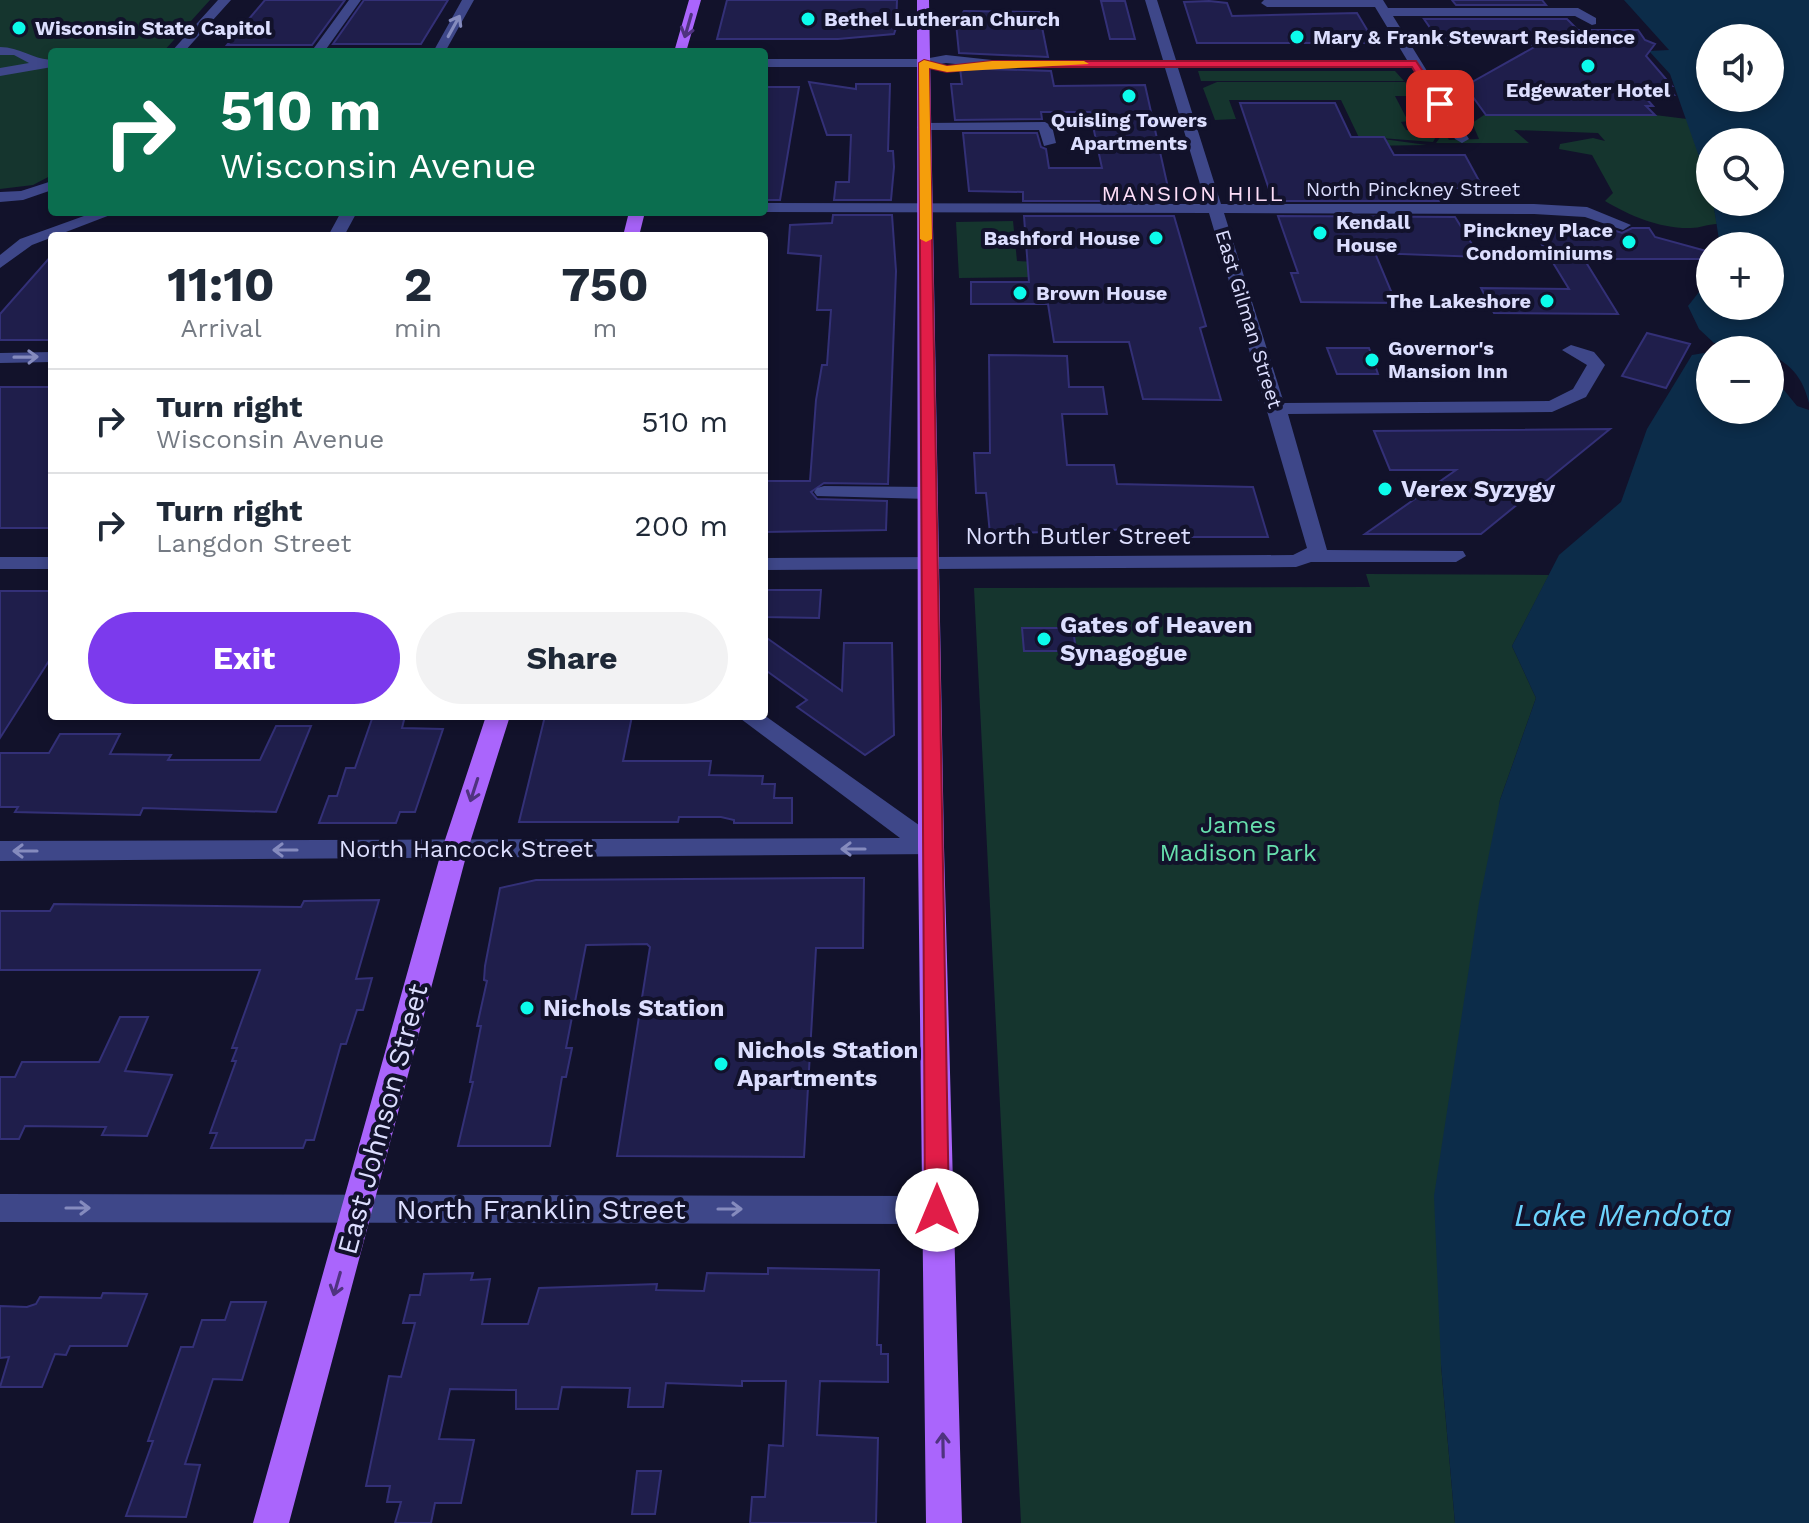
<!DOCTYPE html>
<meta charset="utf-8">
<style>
:root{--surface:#fff;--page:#f2f2f3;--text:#1f2937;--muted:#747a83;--line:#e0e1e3;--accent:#7c3aed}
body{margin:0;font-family:"Work Sans",sans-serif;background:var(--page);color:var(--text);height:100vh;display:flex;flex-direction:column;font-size:30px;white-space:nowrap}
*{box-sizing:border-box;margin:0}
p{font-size:26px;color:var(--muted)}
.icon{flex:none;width:44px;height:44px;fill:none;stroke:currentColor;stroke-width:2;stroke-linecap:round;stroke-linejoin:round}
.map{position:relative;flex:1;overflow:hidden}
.sheet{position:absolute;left:48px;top:232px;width:720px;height:488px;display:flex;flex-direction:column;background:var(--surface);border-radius:8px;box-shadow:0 4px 12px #0003}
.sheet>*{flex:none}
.hud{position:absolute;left:48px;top:48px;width:720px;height:168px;border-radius:8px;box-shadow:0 4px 12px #0003;background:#0b6e4f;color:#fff;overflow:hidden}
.controls{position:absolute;left:1696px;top:24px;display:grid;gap:16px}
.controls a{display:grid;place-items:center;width:88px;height:88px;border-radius:50%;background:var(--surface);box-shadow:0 4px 12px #0003;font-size:40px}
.pin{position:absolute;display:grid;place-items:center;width:68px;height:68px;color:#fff;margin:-34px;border-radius:16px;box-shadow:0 4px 12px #0006}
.me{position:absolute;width:88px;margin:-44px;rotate:0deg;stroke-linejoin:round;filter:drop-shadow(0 0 6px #0008)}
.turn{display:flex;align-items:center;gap:28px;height:168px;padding:0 40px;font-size:36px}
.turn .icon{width:104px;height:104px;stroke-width:2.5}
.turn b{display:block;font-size:56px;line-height:68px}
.eta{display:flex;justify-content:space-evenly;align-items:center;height:136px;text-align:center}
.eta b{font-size:48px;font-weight:700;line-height:56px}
.cta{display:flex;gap:16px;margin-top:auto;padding:16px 40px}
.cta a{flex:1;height:92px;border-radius:48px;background:var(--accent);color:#fff;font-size:32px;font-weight:700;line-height:92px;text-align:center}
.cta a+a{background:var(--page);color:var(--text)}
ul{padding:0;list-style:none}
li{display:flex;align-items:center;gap:24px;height:104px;padding:0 40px;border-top:2px solid var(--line)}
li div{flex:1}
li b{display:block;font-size:30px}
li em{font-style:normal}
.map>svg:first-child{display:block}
</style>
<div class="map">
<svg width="1809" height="1523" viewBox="0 0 1809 1523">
<rect width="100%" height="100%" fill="#12122b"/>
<path fill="#15352e" d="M0,0H210L163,52H52V175L33,185L0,189Z
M1208,71H1395L1404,81H1201L1198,71Z
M1217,82H1405L1413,96H1395L1408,121L1401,122L1406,130L1438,133L1433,142L1368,137L1427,145L1363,146L1341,100H1229L1236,119L1215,120L1203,88Z
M1484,115H1655L1687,119L1708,176L1717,224C1708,224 1700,228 1691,228C1661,229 1630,216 1605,201L1613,193L1592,155L1559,149L1560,144L1593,138L1605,141L1598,133L1514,130L1529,143H1436L1444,132L1449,140L1479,139L1472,123Z
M1013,221L1017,261L1035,262L1037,277L959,278L956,222Z
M1366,574L1549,575L1512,646L1536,698L1500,800L1441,1365L1455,1523H1021L974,588L1370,587Z"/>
<path fill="#0c2c49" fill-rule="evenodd" d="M1624,0H1809V403C1803,379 1793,366 1770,354V350L1714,343L1699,329L1688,306L1710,278V306H1770V246H1720L1713,202H1770V142H1710V188L1670,74L1649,51L1669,50ZM1710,38H1770V98H1710Z
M1710,352V410H1770V373L1797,406L1809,410V1523H1455L1441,1365L1434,1196L1479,903L1500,800L1536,698L1512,646L1559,555L1621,502L1647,429L1692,355Z"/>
<path fill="#1f1e4b" stroke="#333077" stroke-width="2" d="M265,0H345L312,45H227Z
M364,0H448L421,44H333Z
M727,0H897L896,28L894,34L838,39H717Z
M1452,0H1542L1546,5H1456Z
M1101,1H1125L1135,39H1110Z
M1209,1L1227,3L1232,16L1357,13L1375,43H1197L1184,2Z
M964,11L1039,12L1048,57L959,53L956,23Z
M1424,19H1567L1578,30H1638L1645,40L1655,44L1646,56L1672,86H1666L1674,95L1645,97L1653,106H1646L1655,115H1486L1465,86L1538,45H1442Z
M960,68L1051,71L1054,86L1145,85L1171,201H1023V192L969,191L963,133H1037L1041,147L1046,149L1049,168H1102L1090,112H1041L1042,119L955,120L951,84H962Z
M809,82L856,89V84H890L888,151H893L894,167L891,200H834L836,182H849L851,135H827Z
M764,87H799L780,200H764Z
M1240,103H1335L1351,137H1384L1394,155H1465L1483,188H1439L1446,201H1273Z
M833,215H892L896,271L888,484L824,483L811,492L817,499L887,501L886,530L764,532L766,481H810L816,400L822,365H827L831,310H817L821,256L788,253L790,225L832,223Z
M1024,216H1174L1206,326L1200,328L1221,400L1143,399L1129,342H1054L1048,304H971V282H1029Z
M1278,216L1455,217L1480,257L1375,253L1396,303L1301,302L1291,273H1298Z
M1530,225L1607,228L1622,233L1632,228H1649L1655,237L1710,252L1709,259H1584L1618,314L1494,313L1481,288L1569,289Z
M52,255V340H0V314Z
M1647,333L1690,344L1666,388L1622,376Z
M1327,348H1369L1378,374H1337Z
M989,355L1067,356L1069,387H1103L1107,414H1062L1067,465H1114L1117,484L1253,487L1268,537H1181L1142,534L1138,529L990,534L986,493H976L974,453H990Z
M0,387H52V528H0Z
M1610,429L1481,534H1365L1456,470H1390L1374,431Z
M764,590H821L819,618L764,617Z
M0,591H52V656L0,738Z
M1022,628H1073L1076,651H1024Z
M764,636L842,691L844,643H892L894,735L865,755L797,707L807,700L764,669Z
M373,716H405L402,728L443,729L415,812H400L396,823H319L329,796H337L346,768H355Z
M545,716H632L623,761H711L709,775L763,776L762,784H775L774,798H792V823H734V820L721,817H679L678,822H519Z
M276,726H311L276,812L143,808L140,815L15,812L18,807H0V753H49L60,734H120L110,754L171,755L168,760H260Z
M837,878H864L863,948H816L804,1157L617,1156L650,947L647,944L586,945L566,1048H572L566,1077H562L550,1146H458L473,1082H470L481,1026H477L487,981L484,980L485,966L500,888L536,880Z
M379,900L356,979L372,978L363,1010H357L346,1044H341L314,1140H306L303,1148H211L217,1133H210L236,1061H232L237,1048H232L260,970H0V911H50L54,904L301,907L304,901Z
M120,1017H148L125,1071L172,1075L147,1136L102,1135L106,1127L25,1126L19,1139H0V1077H15L22,1062H99Z
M768,1268L879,1270L877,1345H881V1354H888V1382L820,1381L817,1435L878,1438L876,1523H750L752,1497H765L769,1445L783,1446L786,1381H742V1386L666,1383L663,1407H628L630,1388L562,1387L558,1409H516V1390L450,1389L439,1439L474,1440L461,1503H435L431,1523H395L401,1502H387L390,1486H366L389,1376L401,1377L415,1323H403L410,1295H420L424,1274L473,1273L471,1280L490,1279L482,1324H528L539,1288L657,1284L656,1290L704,1291L707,1273L768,1274Z
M103,1293L147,1294L127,1346H70L66,1355L55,1354L42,1387H0L9,1357L0,1358V1306L27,1307L36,1304L40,1297L101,1298Z
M231,1302H266L242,1380L213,1379L185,1464L200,1465L186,1517L126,1516L153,1441H148L181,1347H193L202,1320H225Z
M637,1471H661L655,1514H632Z"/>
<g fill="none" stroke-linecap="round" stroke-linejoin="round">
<path fill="#3e4789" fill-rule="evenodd" d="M218,0H231L184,52H171Z
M349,0H361L324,52H311Z
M462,0H474L445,52H433Z
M1145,0H1157L1176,60H1407L1375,7H1267L1261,3L1264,0H1383L1388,8H1578L1596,18V24L1592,25L1575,16H1393L1469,139L1462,143L1455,139L1412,68H1178L1221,204H1534L1587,207L1631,225L1623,230L1585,217L1534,214L1224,213L1284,403L1549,401L1573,389L1587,365L1562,350L1571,345L1594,352L1605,365L1586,397L1552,412L1288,414L1327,550L1463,551L1466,556L1456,562H1311L1296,567L764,570V558L1293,555L1307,548L1209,213L762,212L764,203L1206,204L1165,68H992L946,63L924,67H764V59H924L946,55L992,60H1163Z
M0,47C21,47 38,62 52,59V67L0,76V68L29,63L14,55H0Z
M924,123L1045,122L1052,126L1056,143L1044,146L1039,130H919L917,127Z
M52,181V190L23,200L0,202V192L21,191Z
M95,212H118L32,245L0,268V255L20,239Z
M341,212H357L344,236H328Z
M52,352V362L0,363V353Z
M824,486L928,487L938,493L928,499L817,496L814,492L817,488Z
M0,557H52V569H0Z
M764,715L940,840L944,847L940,854L0,861V841L900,838L737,716Z
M0,1194L937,1196L948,1200L953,1210L948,1220L937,1224L0,1222Z"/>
<path fill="#aa65fc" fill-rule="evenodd" d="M689,0H701L686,52H674Z
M917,0H929L944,847L962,1523H926L918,847Z
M629,212H645L639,236H623Z
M486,716H510L468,849L289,1523H253L442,849Z"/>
</g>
<defs><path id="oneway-shaft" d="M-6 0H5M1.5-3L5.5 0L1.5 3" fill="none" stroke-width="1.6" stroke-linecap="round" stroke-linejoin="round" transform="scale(2)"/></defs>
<g stroke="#858bbe">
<use href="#oneway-shaft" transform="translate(454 26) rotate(-61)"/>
<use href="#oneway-shaft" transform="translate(26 357) rotate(-1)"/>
<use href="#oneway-shaft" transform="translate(853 849) rotate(180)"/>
<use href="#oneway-shaft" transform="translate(285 850) rotate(180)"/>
<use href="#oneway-shaft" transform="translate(25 851) rotate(180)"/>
<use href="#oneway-shaft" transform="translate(78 1208)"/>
<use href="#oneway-shaft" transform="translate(730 1209)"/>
</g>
<g stroke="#4f337f">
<use href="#oneway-shaft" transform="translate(688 26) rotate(106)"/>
<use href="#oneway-shaft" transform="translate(474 790) rotate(108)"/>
<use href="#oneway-shaft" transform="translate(337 1284) rotate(106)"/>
<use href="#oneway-shaft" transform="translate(943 1445) rotate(-91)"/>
</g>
<path fill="#e11d48" stroke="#92132f" stroke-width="2" d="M924,60L947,66L992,61H1416L1445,104L1436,106L1412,67H992L947,72L929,68L949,1210L946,1218L937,1221L929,1218L925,1210L919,63Z"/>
<path fill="#f59e0b" d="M924,60L947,66L992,61H1084L1089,64L947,72L929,68L932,239L926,242L920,239L919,63Z"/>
<g fill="#0cfbeb" stroke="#12122b" stroke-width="3">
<circle cx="808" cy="19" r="8"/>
<circle cx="19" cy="28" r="8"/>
<circle cx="1297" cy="37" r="8"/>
<circle cx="1588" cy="66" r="8"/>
<circle cx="1129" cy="96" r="8"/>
<circle cx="1320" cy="233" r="8"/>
<circle cx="1156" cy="238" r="8"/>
<circle cx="1629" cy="242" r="8"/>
<circle cx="1020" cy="293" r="8"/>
<circle cx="1547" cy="301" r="8"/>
<circle cx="1372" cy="360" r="8"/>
<circle cx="1385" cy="489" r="8"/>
<circle cx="1044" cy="639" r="8"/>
<circle cx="527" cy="1008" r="8"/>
<circle cx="721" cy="1064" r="8"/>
</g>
<g text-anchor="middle" stroke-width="8" stroke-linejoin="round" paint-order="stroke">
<g font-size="20" font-weight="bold" fill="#dcdefe" stroke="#12122b" text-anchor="start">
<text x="824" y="26">Bethel Lutheran Church</text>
<text x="35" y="35">Wisconsin State Capitol</text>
<text x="1313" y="44">Mary &amp; Frank Stewart Residence</text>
<text x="1588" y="97" text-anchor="middle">Edgewater Hotel</text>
<text x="1129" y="127" text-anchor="middle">Quisling Towers<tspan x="1129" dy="23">Apartments</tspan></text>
<text x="1336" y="229">Kendall<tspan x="1336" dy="23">House</tspan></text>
<text x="1613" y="237" text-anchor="end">Pinckney Place<tspan x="1613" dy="23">Condominiums</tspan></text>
<text x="1140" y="245" text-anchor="end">Bashford House</text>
<text x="1036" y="300">Brown House</text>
<text x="1531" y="308" text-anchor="end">The Lakeshore</text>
<text x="1388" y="355">Governor's<tspan x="1388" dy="23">Mansion Inn</tspan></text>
</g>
<g font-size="20" fill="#dcdefe" stroke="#12122b">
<text x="1413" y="196">North Pinckney Street</text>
<text transform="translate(1249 319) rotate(73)" y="7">East Gilman Street</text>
</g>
<g font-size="22" letter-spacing="2" fill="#fedef8" stroke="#12122b">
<text x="1193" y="201">MANSION HILL</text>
</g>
<g font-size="24" font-weight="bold" fill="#dcdefe" stroke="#12122b" text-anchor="start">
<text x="1401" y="497">Verex Syzygy</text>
<text x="1060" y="633">Gates of Heaven<tspan x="1060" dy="28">Synagogue</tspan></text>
<text x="543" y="1016">Nichols Station</text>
<text x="737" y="1058">Nichols Station<tspan x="737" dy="28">Apartments</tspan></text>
</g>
<g font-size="24" fill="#dcdefe" stroke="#12122b">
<text x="1078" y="544">North Butler Street</text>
<text x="466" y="857">North Hancock Street</text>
</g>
<g font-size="24" fill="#67dfad" stroke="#12122b">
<text x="1238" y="833">James<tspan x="1238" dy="28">Madison Park</tspan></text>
</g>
<g font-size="28" fill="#dcdefe" stroke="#12122b">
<text transform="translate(382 1119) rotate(-75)" y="10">East Johnson Street</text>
<text x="541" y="1219">North Franklin Street</text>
</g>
<g font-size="32" font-style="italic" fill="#6cd2fc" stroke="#12122b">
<text x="1623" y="1226">Lake Mendota</text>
</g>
</g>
</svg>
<div class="controls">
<a><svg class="icon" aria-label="sound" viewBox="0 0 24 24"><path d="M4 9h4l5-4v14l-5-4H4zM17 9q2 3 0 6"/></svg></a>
<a><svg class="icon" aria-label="search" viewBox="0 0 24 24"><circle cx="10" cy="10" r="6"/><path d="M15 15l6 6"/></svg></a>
<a>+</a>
<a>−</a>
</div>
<div class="pin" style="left:1440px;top:104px;background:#d93025"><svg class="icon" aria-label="arrive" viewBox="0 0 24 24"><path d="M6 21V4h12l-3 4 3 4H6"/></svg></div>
<svg class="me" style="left:937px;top:1210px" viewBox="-20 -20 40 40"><circle r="19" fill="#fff"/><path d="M0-13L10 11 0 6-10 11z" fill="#e11d48"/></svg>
<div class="hud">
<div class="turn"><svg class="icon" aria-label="right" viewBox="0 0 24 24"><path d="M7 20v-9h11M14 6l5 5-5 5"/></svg><div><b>510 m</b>Wisconsin Avenue</div></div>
</div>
<section class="sheet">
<div class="eta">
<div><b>11:10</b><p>Arrival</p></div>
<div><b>2</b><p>min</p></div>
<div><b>750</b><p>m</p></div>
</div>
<ul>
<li><svg class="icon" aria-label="right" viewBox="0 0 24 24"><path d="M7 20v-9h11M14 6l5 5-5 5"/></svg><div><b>Turn right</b><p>Wisconsin Avenue</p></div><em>510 m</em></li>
<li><svg class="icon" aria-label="right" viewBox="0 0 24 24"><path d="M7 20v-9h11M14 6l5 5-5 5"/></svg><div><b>Turn right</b><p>Langdon Street</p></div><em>200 m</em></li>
</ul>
<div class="cta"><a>Exit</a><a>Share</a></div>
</section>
</div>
